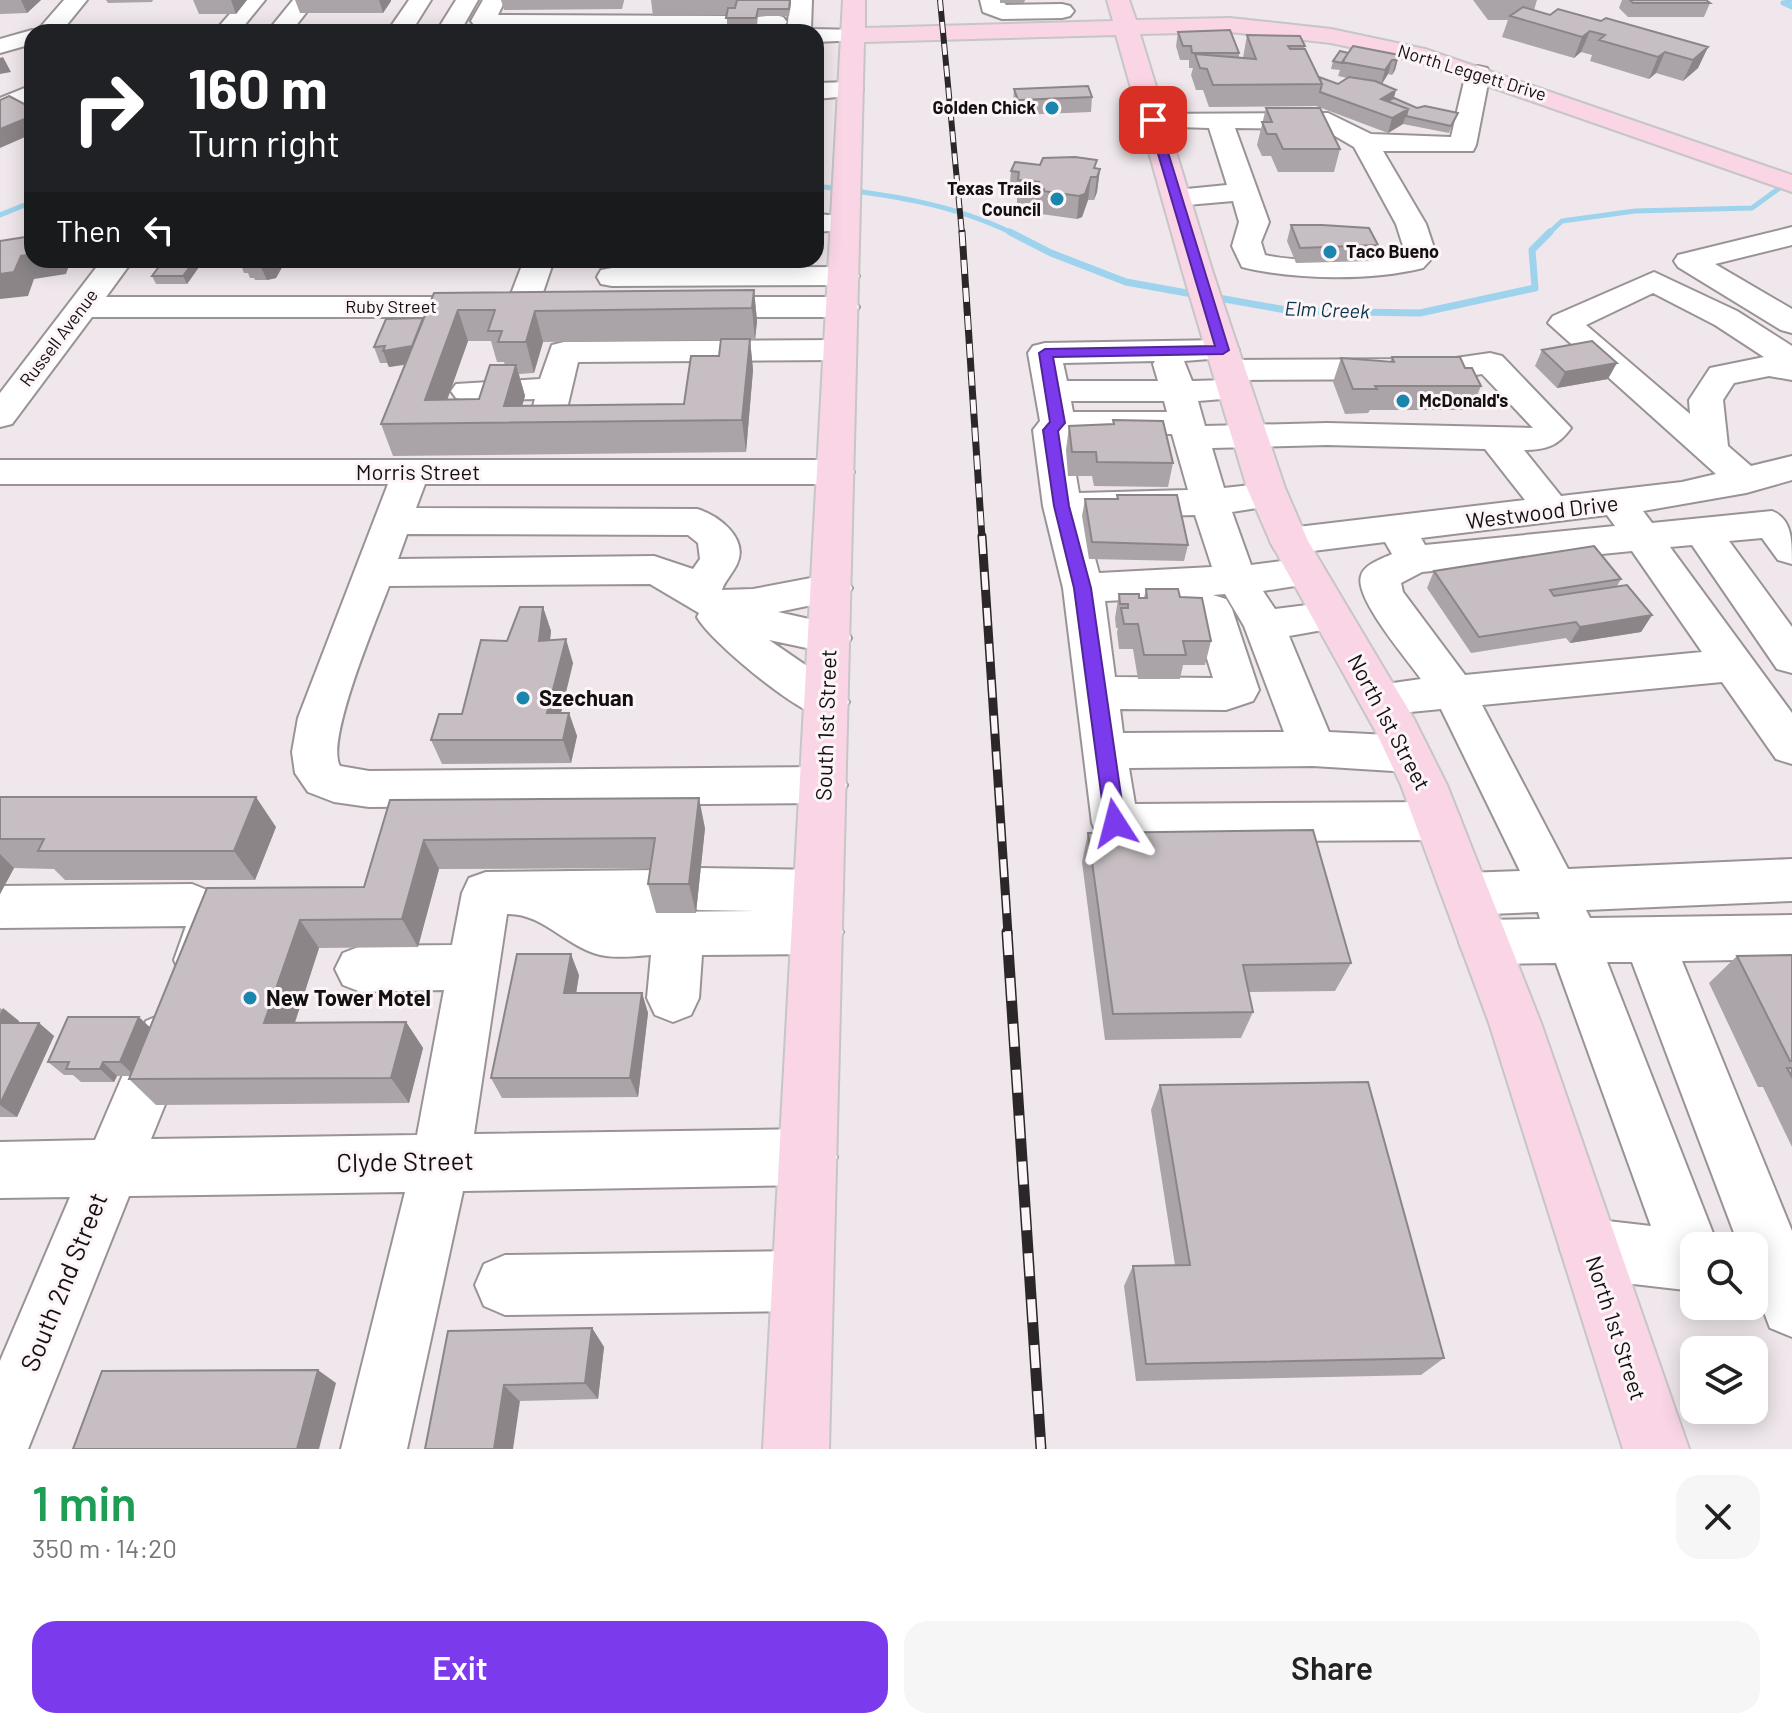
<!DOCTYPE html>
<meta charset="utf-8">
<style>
:root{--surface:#fff;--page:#f6f6f6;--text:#222;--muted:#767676;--accent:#7c3aed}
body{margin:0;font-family:Barlow,sans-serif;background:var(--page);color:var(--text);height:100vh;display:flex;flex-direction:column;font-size:30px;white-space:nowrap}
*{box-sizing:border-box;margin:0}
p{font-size:26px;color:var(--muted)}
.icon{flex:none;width:44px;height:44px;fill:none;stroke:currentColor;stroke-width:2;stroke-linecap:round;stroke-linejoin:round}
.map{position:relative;height:1449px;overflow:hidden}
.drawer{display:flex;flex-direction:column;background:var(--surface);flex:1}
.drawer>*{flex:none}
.hud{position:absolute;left:24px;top:24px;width:800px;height:244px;border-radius:24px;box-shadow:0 4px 20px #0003;background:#202124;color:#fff;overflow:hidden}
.tools{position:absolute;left:1680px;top:1232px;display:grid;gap:16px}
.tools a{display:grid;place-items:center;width:88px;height:88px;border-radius:16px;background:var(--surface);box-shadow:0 4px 20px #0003;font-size:40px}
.pin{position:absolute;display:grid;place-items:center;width:68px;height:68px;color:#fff;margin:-34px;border-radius:16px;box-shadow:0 4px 12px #0006}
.me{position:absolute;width:88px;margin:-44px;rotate:351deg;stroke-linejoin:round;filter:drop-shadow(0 0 6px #0008)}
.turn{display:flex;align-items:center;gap:28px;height:168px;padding:0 32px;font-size:36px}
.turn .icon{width:104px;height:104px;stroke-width:2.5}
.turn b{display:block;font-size:56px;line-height:68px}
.then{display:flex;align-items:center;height:76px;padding:0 32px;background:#0003;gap:16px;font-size:30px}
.round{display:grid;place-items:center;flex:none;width:84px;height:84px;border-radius:24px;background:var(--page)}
.overview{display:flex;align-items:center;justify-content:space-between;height:136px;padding:0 32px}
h1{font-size:48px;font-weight:600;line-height:60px;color:#1e9e55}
.primary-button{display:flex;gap:16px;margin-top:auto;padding:16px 32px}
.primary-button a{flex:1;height:92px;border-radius:24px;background:var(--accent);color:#fff;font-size:32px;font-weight:600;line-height:92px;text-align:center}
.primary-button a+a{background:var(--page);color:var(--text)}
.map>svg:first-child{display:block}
</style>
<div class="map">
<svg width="1792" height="1449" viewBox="0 0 1792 1449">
<rect width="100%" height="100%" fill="#efe7eb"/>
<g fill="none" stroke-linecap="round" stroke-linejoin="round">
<path stroke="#9dd3ed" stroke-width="5" d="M1792,1L1783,3L1792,7
M816,186C884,194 952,203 1014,234
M0,215L32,202
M1548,234L1562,221L1635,211L1752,208L1792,179"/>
<path stroke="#9dd3ed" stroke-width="7" d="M1010,232L1051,253L1126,282L1198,295
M1213,297L1292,311L1420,313L1535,288L1532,250L1550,232"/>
<g stroke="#9a9396" stroke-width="4">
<path id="minor" d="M64,0H87L61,32H32V44L0,53V39L32,30L37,31Z
M242,0H265L239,32H214Z
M293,0H316L291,32H267Z
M409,0H431L411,32H387Z
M456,0H478L460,32H436Z
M483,0H505L498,15L728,16L736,18L740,23L736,28L728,30L485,29L475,26L471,21Z
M790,0H812L811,29L860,30L864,35L860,40L816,42V32H787Z
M980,0H1002L1006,5L1062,4L1070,6L1074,11L1070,16L1062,18L1002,19L983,12Z
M775,15L783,17L787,22L783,27L749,28L745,23L749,18Z
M1478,66L1487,68L1490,73L1476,145L1473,151H1383L1426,224L1436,254L1423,268C1371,281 1294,280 1242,267L1232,246L1239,222L1233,201L1176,206L1166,203L1162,197L1166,191L1227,185L1209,128L1144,126L1140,120L1144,114L1328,113L1371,134L1451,137L1466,73L1469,68ZM1235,128L1323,129L1354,147L1396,224L1405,252C1373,262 1298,263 1265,255L1261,242L1269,222Z
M850,82L859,85L863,90L859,95L816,99V83Z
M32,85V102L0,115V98Z
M816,214L854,217L859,223L854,229L816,232Z
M1792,227V245L1715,264L1792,309V333L1781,330L1678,267L1674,261L1678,255Z
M102,260H133L106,297H489L500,300L505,307L500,314L489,317H92L12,424L0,427V393Z
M524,260H554L538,307L533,314L522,317L511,314L506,307Z
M844,267L855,269L859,276L855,283L844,285L612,286L601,284L597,277L601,270L612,268Z
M1654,272L1737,311L1792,346V380L1769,376L1734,383L1723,400L1728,446L1751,466L1792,456V480L1746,493L1643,511L1652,523L1772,511C1792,519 1792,540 1792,564L1778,560L1762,538L1729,541L1792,627V673L1777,669L1692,545L1670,547L1792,713V764L1776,759L1722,682L1482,705L1568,869L1792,859V901L1586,910L1590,918L1792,915V959L1682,961L1792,1231V1337L1770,1328L1754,1286V1246H1739L1632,962H1607L1718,1246H1694V1291L1590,1279L1569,1270L1560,1249L1569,1228L1590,1219L1651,1226L1556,963L1484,964L1466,958L1459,942L1466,926L1484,920L1540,919L1538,912L1466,915L1449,909L1442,894L1449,879L1466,873L1520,871L1441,709L1380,715L1365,711L1358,699L1365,687L1421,679C1407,659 1354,598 1361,576C1364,564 1382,559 1392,554L1385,542L1289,554L1275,550L1270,541L1275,532L1289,528L1525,500L1485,449L1327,445L1212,448L1224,488L1269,483L1282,486L1288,495L1282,504L1232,512L1251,565L1306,558L1320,562L1326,572L1320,582L1263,591L1275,609L1331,602L1345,606L1351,616L1345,626L1289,636L1329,732L1409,736L1425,742L1431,754L1425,766L1409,772L1313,766L1129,768L1135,804L1438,802L1455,807L1461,821L1455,835L1438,840L1115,842L1098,837L1092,823L1063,588L1043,506L1033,430L1040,421L1028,353L1033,346L1045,343L1223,340L1235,343L1239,350L1235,357L1184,361L1192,381L1228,380L1217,377L1212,370L1217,363L1229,360L1449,359L1490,353L1502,356L1571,428C1558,446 1546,450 1524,450L1561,496L1682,482L1716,474L1548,323L1553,316ZM1653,293L1715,325L1764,357L1710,368L1689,400L1690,414L1586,325ZM1155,361L1153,364L1158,381H1067L1063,363ZM1482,374L1533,428L1327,423L1205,426L1198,401L1247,397L1252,390L1247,383L1236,380L1449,379ZM1071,401H1164L1167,412H1073ZM1069,434H1172L1188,490L1079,493ZM1195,515L1212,567L1099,573L1084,518ZM1607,515L1615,526L1425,545L1421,538ZM1632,551L1702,652L1465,675L1403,592L1401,583L1422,572ZM1225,594L1244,626L1284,732L1123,733L1120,709L1226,710L1253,701L1259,690L1232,609L1226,599L1213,595ZM1143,599L1137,609L1143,619L1157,623H1196L1213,678L1115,677L1105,601Z
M697,297H843L854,300L859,307L854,314L843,317H697L686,314L681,307L686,300Z
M840,340L852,343L856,350L852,357L840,360L578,362L565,417L593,419L599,427L593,435C574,440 552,441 533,436L527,428L535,399L468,401L456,398L451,391L456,384L540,379L552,345L564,342Z
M0,460H836L849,464L854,472L849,480L836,484H425L416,508L697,509C718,515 749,538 737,564C733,573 724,582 722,590L753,589L832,574L846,578L852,588L846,598L778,612L845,627L851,638L845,649L830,653L769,640L842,690L849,702L842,714C836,715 830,718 824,717C798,714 710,641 697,617L699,613L650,584L389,586C377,619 325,741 340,766L369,771L824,767L840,772L847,785L840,798L824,803L369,807L334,802L308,792L295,773L292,752L298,718L388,484H0ZM407,534L688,535L698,543L700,559L693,569L654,556L398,559Z
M698,868L819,870L836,876L843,891L836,906L821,911L836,917L843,932L836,947L818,954L702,955L699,998L691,1015L673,1022L655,1015L647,998L651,955C636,956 620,958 606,956C569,951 545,913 507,914L474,1134L809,1129L829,1137L837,1157L829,1177L809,1185L463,1191L407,1449H341L405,1192L129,1196L28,1449H0V1361L70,1197L0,1198V1142L95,1140L146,1021L165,1013L184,1021L192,1038L151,1139L417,1135L444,990L361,992L343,985L335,969L343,953L361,946L452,945L462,893L469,878L486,872L659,870L676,876L678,880L681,874ZM679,900L698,910L755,911L660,912L676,906Z
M192,884L227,898C242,930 231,946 217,976L199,983L181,976L174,960L186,926L0,928V886Z
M803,1251L824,1260L833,1281L824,1302L803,1311L505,1315L484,1306L475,1285L484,1264L505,1255Z"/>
</g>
<g stroke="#c6c6c6" stroke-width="4">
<path id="major" d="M843,0H865V28L1113,21L1107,0H1129L1136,20L1230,18L1331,29L1425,49L1792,175V192L1419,62L1331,43L1230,32L1140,34L1213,273L1285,488L1308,541L1414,719L1447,785L1541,1023L1689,1449H1623L1489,1023L1401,785L1377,734L1270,541L1247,488L1183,273L1116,35L864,42L829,1449H763Z"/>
</g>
<use href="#minor" fill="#fff" fill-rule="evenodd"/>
<use href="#major" fill="#fad5e6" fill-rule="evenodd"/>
<g stroke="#2b2728" stroke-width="6">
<path id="rail-far3" d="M940,0L962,234"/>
</g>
<g stroke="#2b2728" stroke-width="7">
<path id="rail-far2" d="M962,232L982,538"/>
</g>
<g stroke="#2b2728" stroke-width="9">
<path id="rail-far1" d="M982,536L1008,934"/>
</g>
<g stroke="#2b2728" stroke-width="11">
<path id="rail" d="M1007,932L1041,1449"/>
</g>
<use href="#rail-far3" stroke="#fdf4f8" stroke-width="4" stroke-dasharray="11" stroke-linecap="butt"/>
<use href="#rail-far2" stroke="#fdf4f8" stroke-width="5" stroke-dasharray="14" stroke-linecap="butt"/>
<use href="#rail-far1" stroke="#fdf4f8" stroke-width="6" stroke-dasharray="18" stroke-linecap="butt"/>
<use href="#rail" stroke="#fdf4f8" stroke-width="8" stroke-dasharray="23" stroke-linecap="butt"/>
</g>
<path fill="#aaa3a7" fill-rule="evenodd" d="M0,0H41L27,13L0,14Z
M106,0H153L152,2L108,3Z
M193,0H247L236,14H199Z
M295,0H391V1L383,13H300Z
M501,0H624V1L622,9L504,10Z
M651,0H791V5L789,16H758L757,25H727V15L653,16Z
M1000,0H1025L1024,3H1000Z
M1473,0H1537L1534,10L1550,15L1601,21L1708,47L1698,68L1683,81L1656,73L1649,79L1590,61L1592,55L1581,52L1574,58L1502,37L1508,20H1488Z
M1610,0H1706L1710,3L1704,17H1628L1619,8L1622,0Z
M1178,32L1239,53V57L1243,58L1247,35L1305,46L1304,49L1319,77L1338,84L1347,78L1338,76L1340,70L1331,69L1333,61L1348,53L1399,55L1395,70L1392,75L1388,74L1382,84L1394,98L1417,108L1458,113L1449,133L1403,124L1388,133L1316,106L1209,107L1203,90H1196L1191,75L1193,68H1189V60H1180L1176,46Z
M1014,89L1092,97L1091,112L1017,115L1013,104Z
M1266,108L1340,149L1334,172H1278L1271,156H1262L1257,145Z
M1096,169H1100L1097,192L1094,200H1088L1082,217L1077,219L1041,214L1042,211H1035V205L1017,203V195L1009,194L1011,171Z
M1291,225L1378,245L1373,261L1296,263L1287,241Z
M239,260H286L276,278L267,280H255L254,278H250L248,273H244Z
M694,260H754V261H743V264L694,263Z
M199,267L187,284H156L152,276Z
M754,290L757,321L755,340H750L753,370L746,452L393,456L381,424L405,365L389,367L387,363H380L374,347L423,318L434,293ZM721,340L719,356L684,404L522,406L525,396L519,374L534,373L543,342ZM468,341H491L497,362H504L505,365L479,399H447Z
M1542,350L1608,379L1557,388L1535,366Z
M1392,357L1465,368L1481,386L1471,410H1370L1368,413L1345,414L1333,382L1341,358L1390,362Z
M1113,420L1173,463L1168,487L1094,486L1092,476H1068L1066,450L1069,426L1113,424Z
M1117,495L1188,545L1184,561L1089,559L1082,516L1085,499H1117Z
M1434,571L1621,579L1617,586L1652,615L1641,632L1570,643L1566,638L1471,653L1427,588Z
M1146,589L1180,597L1211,641L1205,665H1183L1180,679H1138L1133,649H1119L1117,632L1118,628H1116L1115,618L1119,594L1144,598Z
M543,607L551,631L550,640L573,663L561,713H569L577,736L571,763L442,764L431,740L462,714L507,641Z
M0,797L276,827L255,880H65L54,869L14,868L0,894Z
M390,800L705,828L696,913H656L648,884L650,868L439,869L418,947L319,948L295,1023L406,1022L423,1048L409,1103L156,1105L129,1079L131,1076H117L114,1082H81L73,1075H64L48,1062L150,1028L207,888L364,887Z
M1088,833L1351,963L1335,991L1249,992L1253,1012L1241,1038L1105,1040L1082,862Z
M1792,955V1147L1763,1087H1758L1709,983L1737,956Z
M579,975L576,993H642L648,1013L638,1097L502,1098L491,1078Z
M0,1008L19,1021V1023H39L54,1036L17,1117H0Z
M1160,1085L1444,1358L1421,1375L1136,1381L1124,1286L1133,1266L1175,1265L1151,1110Z
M592,1328L604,1347L598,1399L520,1401L448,1331Z"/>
<path fill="#8b8588" d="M21,0H41L27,13Z
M231,0H247L236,14Z
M379,0H391V1L383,13Z
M1590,31L1581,52L1574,58L1582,37Z
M1708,47L1698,68L1683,81L1693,60Z
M1665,52L1656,73L1649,79L1658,57Z
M1399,55L1395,70L1392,75L1396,60Z
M3,57L11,72L0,74V58Z
M1392,60L1388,74L1381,85L1385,70Z
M1396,90L1392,105L1381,99Z
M1408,109L1403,124L1388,133L1392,118Z
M32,116V134L0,148V129Z
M1100,169L1097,192L1094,200L1097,177Z
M1091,177L1088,200L1082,217L1077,219L1079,196Z
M32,254V260H71L66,274L34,279L28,296L0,299V274L21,256Z
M195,260L199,267L187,284L183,276Z
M271,260H286L276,278L267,280L260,265Z
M754,290L757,321L755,340L752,308Z
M458,310L468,341L439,423L425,400Z
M535,311L543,342L534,373L526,342Z
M750,339L753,370L746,452L742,420Z
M412,346L417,362L389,367L383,351Z
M1617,363L1608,379L1557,388L1565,372Z
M516,365L525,396L517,423L504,406Z
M543,607L551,631L547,665L539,641Z
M1652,615L1641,632L1570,643L1580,627Z
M566,639L573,663L555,737L547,713Z
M569,713L577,736L571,763L563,740Z
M256,797L276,827L255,880L234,851Z
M699,798L705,828L696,913L689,884Z
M424,840L439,869L418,947L402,919Z
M0,854L14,868L0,894Z
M300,920L319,948L286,1049L264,1023Z
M571,954L579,975L573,1013L564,993Z
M642,993L648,1013L638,1097L630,1078Z
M3,1008L19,1021L12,1036L0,1026V1014Z
M139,1017L153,1030L135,1076L120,1062Z
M406,1022L423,1048L409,1103L391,1078Z
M39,1023L54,1036L17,1117L0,1105Z
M103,1062L117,1076L114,1082L100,1069Z
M592,1328L604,1347L598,1399L585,1383Z
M318,1370L336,1383L319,1449H297Z
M504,1385L520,1401L513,1449H494Z"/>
<path fill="#c6bec2" stroke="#8b8588" stroke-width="2" d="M737,0H790L789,9H758L756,18H726L728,8H735Z
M1630,0H1706L1710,3H1633Z
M1523,7L1550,15L1558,9L1601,21L1606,18L1708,47L1693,60L1665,52L1658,57L1599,40L1605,35L1590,31L1582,37L1510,16Z
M1230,30L1239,53H1192L1191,46H1183L1178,32Z
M1247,35L1300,36L1305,46H1288L1290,49H1305L1322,84L1213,85L1207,69L1200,68L1195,54L1256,59Z
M1353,46L1399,55L1396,60H1392L1385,70L1342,62Z
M1340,51L1348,53L1342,63L1333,61Z
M1319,77L1338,84L1349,77L1375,81L1396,90L1381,99L1408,109L1392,118L1320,92L1322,84Z
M1088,86L1092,97L1018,100L1014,89Z
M9,96L32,108V116L0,129V100Z
M1394,98L1417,108L1425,106L1458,113L1451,126L1406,116L1408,109L1387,101Z
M1266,108H1320L1340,149H1283L1276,134H1267L1262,122H1272Z
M1075,157L1097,160L1094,168L1100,169L1097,177H1091L1085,194L1079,196L1043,191L1044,189L1037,188L1039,182L1018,180L1019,172L1011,171L1015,162L1040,165L1043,158Z
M1291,225H1322L1369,228L1378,245L1300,248Z
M32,236V254L21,256L14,272L0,274V241Z
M164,260H195L183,276H152Z
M245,260H271L270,262L260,265H249L250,262H243Z
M754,290L752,308L535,311L526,342H498L502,331H488L495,310H458L425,400L479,399L490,365H516L504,406L684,404L691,356H719L721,339H750L742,420L381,424L434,293Z
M423,318L412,346L383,351L385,346L374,347L386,319Z
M1592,341L1617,363L1565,372L1542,350Z
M1392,357H1460L1465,368H1472L1481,386H1375L1377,389H1353L1341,358L1394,362Z
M1113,420L1163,421L1173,463L1097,462L1096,452H1072L1069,426L1114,424Z
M1117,495H1177L1188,545L1092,542L1085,499H1118Z
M1594,546L1621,579L1550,590L1554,596L1627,585L1652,615L1580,627L1576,622L1479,637L1434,571Z
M1146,589H1178L1180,597L1202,598L1211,641H1183L1186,655H1144L1138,624H1124L1121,608H1128V604H1120L1119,594H1139V598H1147Z
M520,607H543L539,641L566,639L547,713H569L563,740H431L439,714H462L481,640L507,641Z
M0,797H256L234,851H38L44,839H0Z
M699,798L689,884H648L655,838L424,840L402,919L300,920L264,1023L406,1022L391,1078L129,1079L207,888L364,887L390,800Z
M1313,830L1351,963L1243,965L1253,1012L1113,1014L1088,833Z
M517,954H571L564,993H642L630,1078H491Z
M1792,955V1061H1790L1737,956Z
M68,1017H139L120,1062H103L100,1069H66L69,1062H48Z
M0,1023H39L0,1104Z
M1787,1068H1792V1077Z
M1368,1082L1444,1358L1146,1364L1133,1266L1190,1265L1160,1085Z
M592,1328L585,1383L504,1385L494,1449H425L448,1331Z
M318,1370L297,1449H73L102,1371Z"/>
<path fill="#7c3aed" stroke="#51269a" stroke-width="2" d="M1153,117L1158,120L1229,350L1223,354L1053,357L1065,423L1058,431L1069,506L1091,588L1125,823L1122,828H1108L1105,823L1074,588L1054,506L1043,430L1050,422L1039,353L1045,349L1215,346L1148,120Z"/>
<g fill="#1a85ad" stroke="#fdf4f8" stroke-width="3">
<circle cx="1052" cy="108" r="8"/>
<circle cx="1057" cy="199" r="8"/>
<circle cx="1330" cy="252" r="8"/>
<circle cx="1403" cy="401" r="8"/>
<circle cx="523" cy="698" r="8"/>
<circle cx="250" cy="998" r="8"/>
</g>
<g text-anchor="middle" stroke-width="6" stroke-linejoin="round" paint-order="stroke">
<g font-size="18" fill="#131011" stroke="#fdf4f8">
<text transform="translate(1472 73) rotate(17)" y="6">North Leggett Drive</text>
<text x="391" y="313">Ruby Street</text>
<text transform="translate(59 338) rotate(-53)" y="6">Russell Avenue</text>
</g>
<g font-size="18" font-weight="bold" fill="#131011" stroke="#fdf4f8" text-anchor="end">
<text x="1036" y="114">Golden Chick</text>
<text x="1041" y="195">Texas Trails<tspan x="1041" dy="21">Council</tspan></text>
<text x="1346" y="258" text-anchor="start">Taco Bueno</text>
<text x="1419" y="407" text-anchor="start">McDonald's</text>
</g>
<g font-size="20" font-style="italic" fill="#063548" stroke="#fdf4f8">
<text transform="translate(1327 310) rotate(2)" y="7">Elm Creek</text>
</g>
<g font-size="22" fill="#131011" stroke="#fdf4f8">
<text x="418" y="480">Morris Street</text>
<text transform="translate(1542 512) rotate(-7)" y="8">Westwood Drive</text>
<text transform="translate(1389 722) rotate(62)" y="8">North 1st Street</text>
<text transform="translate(826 725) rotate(-88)" y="8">South 1st Street</text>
<text transform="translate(1616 1328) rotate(72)" y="8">North 1st Street</text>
</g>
<g font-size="22" font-weight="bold" fill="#131011" stroke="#fdf4f8" text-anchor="start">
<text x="539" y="706">Szechuan</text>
<text x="266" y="1006">New Tower Motel</text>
</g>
<g font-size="26" fill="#131011" stroke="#fdf4f8">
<text transform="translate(405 1162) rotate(-1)" y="9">Clyde Street</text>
<text transform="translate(64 1282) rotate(-68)" y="9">South 2nd Street</text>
</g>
</g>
</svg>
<div class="tools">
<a><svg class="icon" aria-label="search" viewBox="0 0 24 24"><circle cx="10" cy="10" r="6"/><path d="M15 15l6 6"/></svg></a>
<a><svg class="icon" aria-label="layers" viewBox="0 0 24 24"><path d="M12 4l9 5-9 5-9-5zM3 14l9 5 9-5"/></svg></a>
</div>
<div class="pin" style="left:1153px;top:120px;background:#d93025"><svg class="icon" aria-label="arrive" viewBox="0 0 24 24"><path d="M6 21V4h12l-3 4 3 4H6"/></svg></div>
<svg class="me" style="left:1115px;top:823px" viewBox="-20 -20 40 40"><path d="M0-17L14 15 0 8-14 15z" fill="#7c3aed" stroke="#fff" stroke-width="4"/></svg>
<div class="hud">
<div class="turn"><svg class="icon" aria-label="right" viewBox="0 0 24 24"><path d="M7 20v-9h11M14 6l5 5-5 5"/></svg><div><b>160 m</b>Turn right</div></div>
<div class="then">Then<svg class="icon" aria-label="left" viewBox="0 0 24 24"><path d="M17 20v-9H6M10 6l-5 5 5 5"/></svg></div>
</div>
</div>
<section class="drawer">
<div class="overview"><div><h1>1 min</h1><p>350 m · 14:20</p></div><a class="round"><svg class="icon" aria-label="close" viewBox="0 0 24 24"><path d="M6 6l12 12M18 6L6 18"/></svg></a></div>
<div class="primary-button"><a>Exit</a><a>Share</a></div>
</section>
